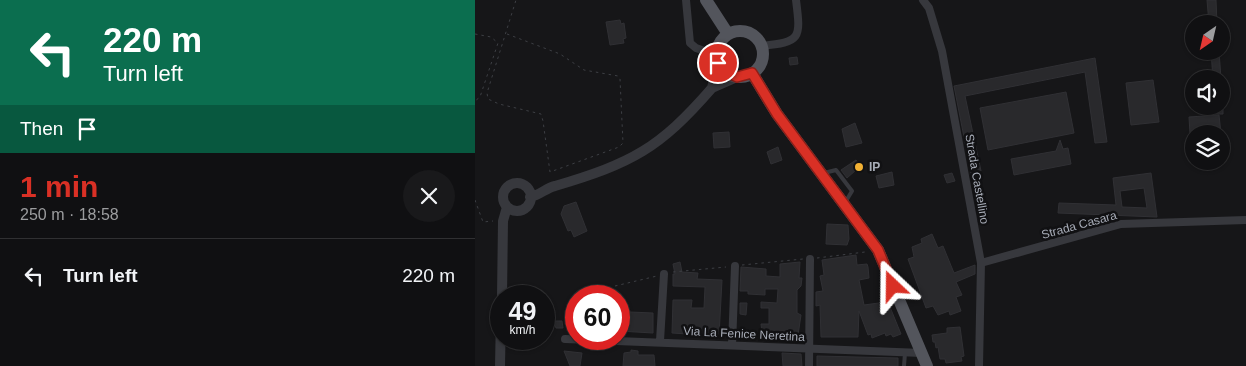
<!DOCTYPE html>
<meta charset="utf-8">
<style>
:root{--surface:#101012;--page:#19191b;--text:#f1f3f6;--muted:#9c9d9f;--line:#303032;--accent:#d93025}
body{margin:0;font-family:Helvetica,sans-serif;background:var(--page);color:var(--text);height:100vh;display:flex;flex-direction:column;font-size:19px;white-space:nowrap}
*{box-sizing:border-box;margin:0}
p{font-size:16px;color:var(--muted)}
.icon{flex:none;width:28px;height:28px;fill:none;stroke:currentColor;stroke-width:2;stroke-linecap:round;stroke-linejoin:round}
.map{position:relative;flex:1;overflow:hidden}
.side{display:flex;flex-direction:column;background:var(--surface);width:475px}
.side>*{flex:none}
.hud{background:#0b6e4f;color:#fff;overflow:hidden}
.needle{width:32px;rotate:214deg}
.buttons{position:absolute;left:710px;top:15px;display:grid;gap:10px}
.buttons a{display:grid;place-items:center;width:45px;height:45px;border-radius:50%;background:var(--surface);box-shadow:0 1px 4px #0004,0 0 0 1px var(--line);font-size:25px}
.speed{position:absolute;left:15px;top:285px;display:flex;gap:10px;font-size:25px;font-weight:700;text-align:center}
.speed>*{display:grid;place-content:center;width:65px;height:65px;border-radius:50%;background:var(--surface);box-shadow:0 1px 4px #0004,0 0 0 1px var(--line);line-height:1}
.speed small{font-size:12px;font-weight:400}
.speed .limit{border:8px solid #d22;background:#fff;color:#111}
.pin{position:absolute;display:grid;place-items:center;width:42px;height:42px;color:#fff;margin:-21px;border:2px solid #fff;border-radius:50%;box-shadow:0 1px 5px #0007}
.me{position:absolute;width:55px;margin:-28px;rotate:337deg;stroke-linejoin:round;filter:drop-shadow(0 0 4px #0008)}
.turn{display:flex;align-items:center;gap:18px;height:105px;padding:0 20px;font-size:22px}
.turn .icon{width:65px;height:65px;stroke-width:2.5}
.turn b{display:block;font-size:35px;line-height:42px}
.then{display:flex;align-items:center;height:48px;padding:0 20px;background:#0003;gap:10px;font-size:19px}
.round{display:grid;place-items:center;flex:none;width:52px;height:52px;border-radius:26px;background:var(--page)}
.summary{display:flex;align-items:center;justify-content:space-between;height:85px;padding:0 20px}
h1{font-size:30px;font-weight:700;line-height:38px;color:var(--accent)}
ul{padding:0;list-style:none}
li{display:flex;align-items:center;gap:15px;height:75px;padding:0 20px;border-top:1px solid var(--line)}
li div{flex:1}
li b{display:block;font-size:19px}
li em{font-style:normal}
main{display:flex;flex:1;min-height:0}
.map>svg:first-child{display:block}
</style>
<main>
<section class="side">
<div class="hud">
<div class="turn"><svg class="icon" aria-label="left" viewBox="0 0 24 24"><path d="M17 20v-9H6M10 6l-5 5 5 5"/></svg><div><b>220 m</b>Turn left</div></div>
<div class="then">Then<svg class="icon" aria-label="arrive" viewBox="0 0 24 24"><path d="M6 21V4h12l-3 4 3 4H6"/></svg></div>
</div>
<div class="summary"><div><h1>1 min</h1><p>250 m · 18:58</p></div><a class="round"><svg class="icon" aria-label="close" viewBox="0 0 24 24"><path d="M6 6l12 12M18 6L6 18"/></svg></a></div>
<ul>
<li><svg class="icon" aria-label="left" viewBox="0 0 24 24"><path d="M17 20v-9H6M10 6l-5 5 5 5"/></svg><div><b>Turn left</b></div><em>220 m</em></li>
</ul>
</section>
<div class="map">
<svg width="771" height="366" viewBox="0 0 771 366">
<rect width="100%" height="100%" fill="#161618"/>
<path fill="#29292c" stroke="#303034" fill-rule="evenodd" d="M732,0H741L742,24H734Z
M145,20L146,24L149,23L151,38L148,39L149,43L135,45L131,22Z
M736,51H744L746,79H738Z
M322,57L323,64L315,65L314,58Z
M620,58L632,142L620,143L610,72L490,96L506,171L496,173L479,86Z
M678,80L684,122L656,125L651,83Z
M591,92L599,133L513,150L505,108Z
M739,106H748V114H740Z
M744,115L746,134H715L714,117Z
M380,123L387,143L371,147L367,129Z
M254,132L255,147L239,148L238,133Z
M585,140L588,149L593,148L596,164L539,175L536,159L581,151Z
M303,147L307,160L296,164L292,152Z
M381,160L388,169L384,173L381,170L372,178L366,170Z
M417,172L419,185L404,188L401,176Z
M477,173L480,181L472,183L469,175Z
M676,173L682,217L583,213L584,203L641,205L638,178ZM669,188L672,208L647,207L645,191Z
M101,202L112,231L99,237L96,230L93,231L86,214L89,206Z
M352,224L373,225L374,239L372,245L351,244Z
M457,234L463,248L468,246L479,273L500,265V274L481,282L487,295L481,297L486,311L475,315L474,311L463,315L458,306L451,308L433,259L439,257L437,247L447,243L446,239Z
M381,255L382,265L392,264L393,267L394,278L384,280L389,305L411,302L412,308L415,307L426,334L418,337L416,334L411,336L410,333L397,338L396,334L393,335L384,311L383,337H346L345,305L341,306V292L348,291L345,276L349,275L347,260Z
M205,262L207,272L223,273L222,279L247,280L244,336L197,333L198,300H217L216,308H229L230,287L198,286V274H200L198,264Z
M325,262L324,278H327L326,286L322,290V313L326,315L323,335H294V332H287L286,324H294V308H286V302L302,303L303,289H290V295L273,294V291H265L266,267L291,269V276L305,277V264Z
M265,303H272L271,315L265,314Z
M155,312L178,313V333L144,331V313L155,314Z
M78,321H87L88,328H81Z
M485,327L489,356L486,357L487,361L471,363L470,359H465L463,347L461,348L460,342H458L457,335L472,333V328Z
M156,350L163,351V355H179L180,366H148L149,353L156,352Z
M89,351L107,353L105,366H95Z
M307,353L326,354L327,366H308Z
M342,356L423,358V366H342Z"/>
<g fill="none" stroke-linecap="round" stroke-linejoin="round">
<path stroke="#3d3f44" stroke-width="1" stroke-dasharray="2.5 4" stroke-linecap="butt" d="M0,34L16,37L23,43L5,97L0,101
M32,34L85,54L109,70L143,76L145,79L148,143L144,147L75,172L68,121L66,114L24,104L13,99L12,93L41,0
M0,200L8,222L18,221
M342,258L390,252
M267,265L328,259
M198,272L251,267
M140,286L182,276"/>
<path stroke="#37383d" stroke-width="4" d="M349,173L361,170L377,191L371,201
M429,366L430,353"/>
<path stroke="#37383d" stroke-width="8" d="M211,0L215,43L221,48L241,55
M448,0L454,8L467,51L506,263L504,366
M286,46C326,42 326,39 321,0
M506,263L646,224L771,220
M90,339L447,353
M185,341L189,274
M257,345L260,266
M334,366L335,259"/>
<path stroke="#37383d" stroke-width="10" d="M243,63L237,88L262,77
M28 197a14 14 0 1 1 28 0a14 14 0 1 1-28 0Z
M55,197C65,195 71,188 80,186C157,163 184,149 237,88
M27,296L28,221L32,207
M25,366L26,314"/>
<path stroke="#53555c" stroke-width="12" d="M231,0L253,34
M242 54a23 23 0 1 1 46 0a23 23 0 1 1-46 0Z
M277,73L302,114L403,250L452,366"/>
</g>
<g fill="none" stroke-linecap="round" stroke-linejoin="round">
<g stroke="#8d1f18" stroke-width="12">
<path id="route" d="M243,63L248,70L262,77L277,73L302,114L403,250L418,286"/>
</g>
<use href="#route" stroke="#d93025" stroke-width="9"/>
</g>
<circle fill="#f2b134" stroke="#111113" stroke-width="2" cx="384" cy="167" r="5"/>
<g text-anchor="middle" stroke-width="5" stroke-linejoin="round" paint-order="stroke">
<g font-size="12" font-weight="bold" fill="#a8adb8" stroke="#111113" text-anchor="start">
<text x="394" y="171">IP</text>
</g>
<g font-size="12" fill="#a8adb8" stroke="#111113">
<text transform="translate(502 179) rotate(80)" y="4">Strada Castellino</text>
<text transform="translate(604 225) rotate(-15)" y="4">Strada Casara</text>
<text transform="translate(269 334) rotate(3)" y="4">Via La Fenice Neretina</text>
</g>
</g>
</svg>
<div class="buttons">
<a><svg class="needle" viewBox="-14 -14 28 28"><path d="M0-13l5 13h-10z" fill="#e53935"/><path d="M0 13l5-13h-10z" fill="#9c9d9f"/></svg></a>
<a><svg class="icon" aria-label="sound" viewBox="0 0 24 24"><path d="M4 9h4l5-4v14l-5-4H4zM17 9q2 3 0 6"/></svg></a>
<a><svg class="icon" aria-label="layers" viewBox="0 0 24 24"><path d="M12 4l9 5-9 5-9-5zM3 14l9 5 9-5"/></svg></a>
</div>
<div class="speed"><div>49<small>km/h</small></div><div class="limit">60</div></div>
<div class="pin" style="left:243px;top:63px;background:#d93025"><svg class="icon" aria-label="arrive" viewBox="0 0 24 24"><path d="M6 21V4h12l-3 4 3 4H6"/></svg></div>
<svg class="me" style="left:418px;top:286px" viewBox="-20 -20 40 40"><path d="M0-17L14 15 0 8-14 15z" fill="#d93025" stroke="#fff" stroke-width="4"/></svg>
</div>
</main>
